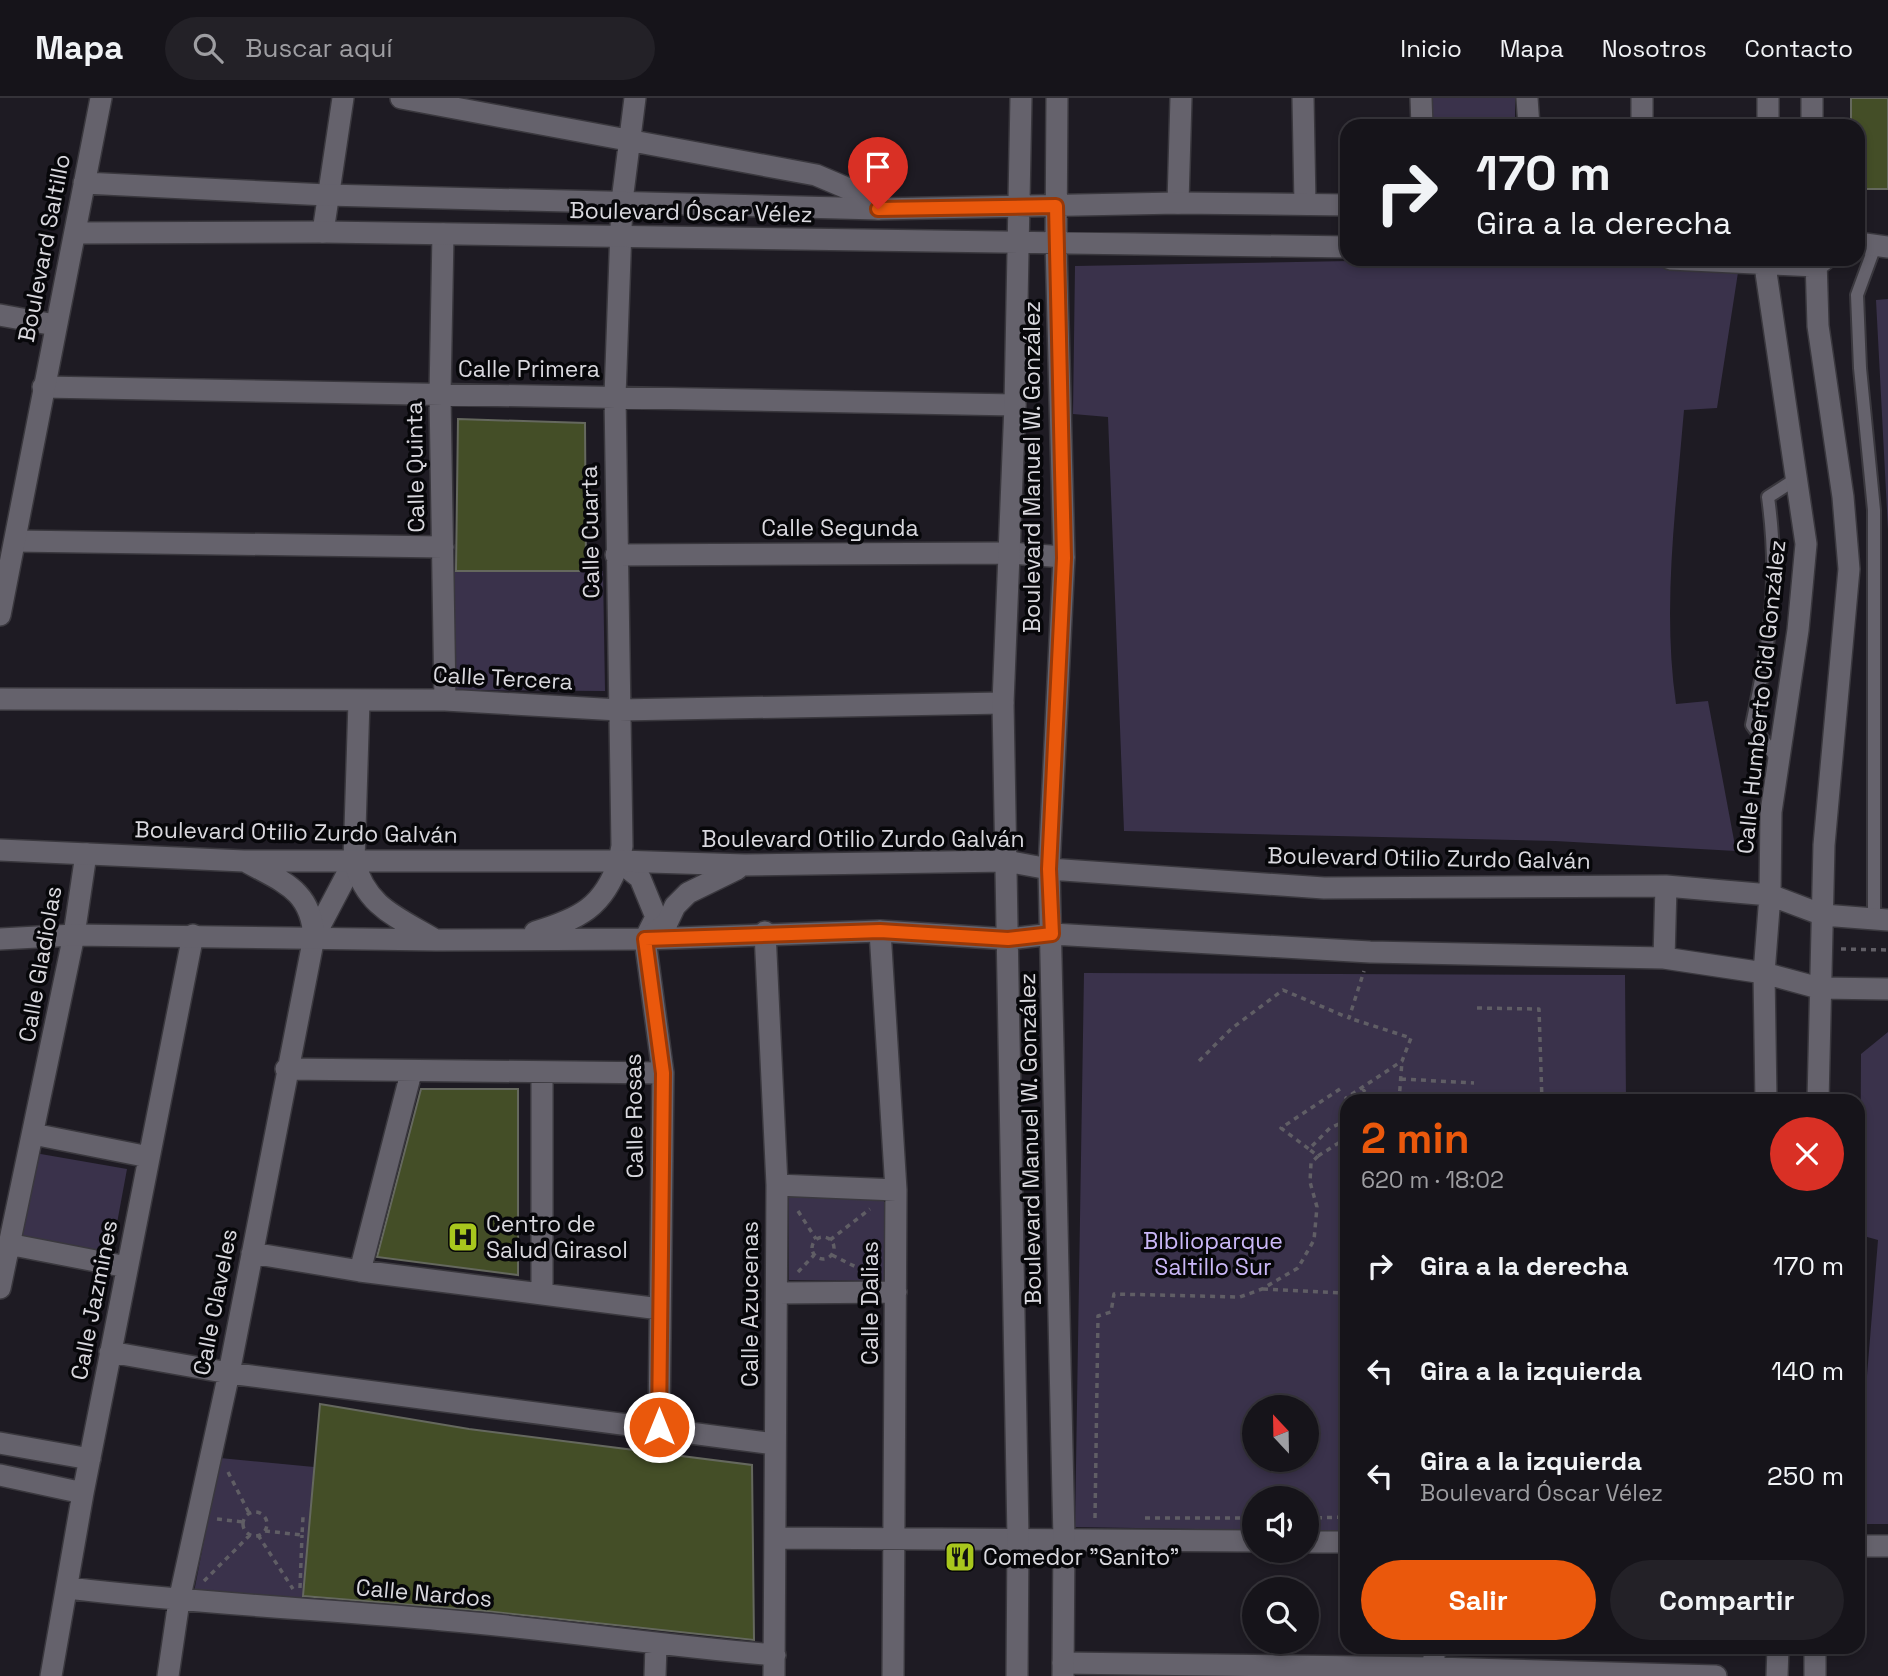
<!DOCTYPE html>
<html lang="es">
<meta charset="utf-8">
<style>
:root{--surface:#16141a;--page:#232127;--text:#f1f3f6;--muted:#9e9ea2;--line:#353339;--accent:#ea580c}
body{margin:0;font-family:"Space Grotesk",sans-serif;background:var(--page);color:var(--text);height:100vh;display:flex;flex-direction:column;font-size:26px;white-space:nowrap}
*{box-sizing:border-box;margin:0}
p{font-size:23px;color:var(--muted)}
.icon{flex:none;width:38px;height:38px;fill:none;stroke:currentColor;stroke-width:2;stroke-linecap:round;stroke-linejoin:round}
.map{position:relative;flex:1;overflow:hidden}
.sheet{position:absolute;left:1340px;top:996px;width:525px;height:560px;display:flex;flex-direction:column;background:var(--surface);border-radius:21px;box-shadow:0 4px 10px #0003,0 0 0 2px var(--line)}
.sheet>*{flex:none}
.guide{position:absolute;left:1340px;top:21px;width:525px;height:147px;border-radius:21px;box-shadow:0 4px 10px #0003,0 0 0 2px var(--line);background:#16141a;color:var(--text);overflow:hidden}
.needle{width:46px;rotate:338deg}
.controls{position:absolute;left:1242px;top:1297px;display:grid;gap:14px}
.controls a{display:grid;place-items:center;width:77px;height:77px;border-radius:50%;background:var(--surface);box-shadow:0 4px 10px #0003,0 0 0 2px var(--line);font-size:35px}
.pin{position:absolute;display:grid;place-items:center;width:60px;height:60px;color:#fff;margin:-72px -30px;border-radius:50% 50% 50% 0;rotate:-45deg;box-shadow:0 0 7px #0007}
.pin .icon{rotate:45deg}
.me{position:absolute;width:77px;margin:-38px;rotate:0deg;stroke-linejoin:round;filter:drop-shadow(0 0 5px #0008)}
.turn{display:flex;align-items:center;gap:24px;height:147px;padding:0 21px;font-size:32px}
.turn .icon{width:91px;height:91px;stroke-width:2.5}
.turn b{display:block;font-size:49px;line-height:60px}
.round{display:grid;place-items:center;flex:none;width:74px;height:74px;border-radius:37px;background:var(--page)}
.overview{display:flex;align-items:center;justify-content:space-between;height:119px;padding:0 21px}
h1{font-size:42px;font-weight:700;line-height:52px;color:var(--accent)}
.primary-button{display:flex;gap:14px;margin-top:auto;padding:14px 21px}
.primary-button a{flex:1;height:80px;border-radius:42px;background:var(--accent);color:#fff;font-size:28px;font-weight:700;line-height:80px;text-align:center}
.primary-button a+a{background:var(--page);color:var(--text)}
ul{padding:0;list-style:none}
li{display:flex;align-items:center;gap:21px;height:105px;padding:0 21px}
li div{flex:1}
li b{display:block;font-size:26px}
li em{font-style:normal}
header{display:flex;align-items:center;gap:42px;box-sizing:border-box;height:98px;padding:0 35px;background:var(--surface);border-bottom:2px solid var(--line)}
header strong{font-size:33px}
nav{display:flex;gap:38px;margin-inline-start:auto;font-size:24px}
.search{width:490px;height:63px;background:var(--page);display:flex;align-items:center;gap:18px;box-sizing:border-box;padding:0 24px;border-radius:38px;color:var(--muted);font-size:26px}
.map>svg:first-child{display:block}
</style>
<header>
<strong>Mapa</strong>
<div class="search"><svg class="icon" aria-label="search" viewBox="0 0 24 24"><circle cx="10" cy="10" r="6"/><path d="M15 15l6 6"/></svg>Buscar aquí</div>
<nav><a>Inicio</a><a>Mapa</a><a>Nosotros</a><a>Contacto</a></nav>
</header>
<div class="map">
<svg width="1888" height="1578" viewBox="0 0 1888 1578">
<rect width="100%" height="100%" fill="#1e1b23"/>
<path fill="#3a324b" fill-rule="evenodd" d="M1428,0H1515V28H1428Z
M1350,163L1739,168L1717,310L1684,312C1676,410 1662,508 1676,606L1708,603L1736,753L1555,743L1124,733L1108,319L1073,316L1075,168Z
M1888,201V432L1876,202Z
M453,473H603L605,593L451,592Z
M1084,875L1625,877L1626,1003H1348L1347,1434L1307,1433V1400H1255V1432L1075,1429ZM1255,1309H1307V1362H1255Z
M1888,934V1426H1859V1376L1878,1142L1860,1137L1861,956Z
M35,1055L127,1071L110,1163L18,1142Z
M789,1100H884V1183L789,1182Z
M220,1360L314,1369L303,1501L194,1494Z"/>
<path fill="#444e27" stroke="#65685e" stroke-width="2" d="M1851,0H1888V91H1858V28H1851Z
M458,321L585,325L586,473H456Z
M421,991H518V1177L377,1159Z
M320,1306L469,1331L752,1367L754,1542L485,1513L303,1498Z"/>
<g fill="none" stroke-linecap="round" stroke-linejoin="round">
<g stroke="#3a383e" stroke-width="16">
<path id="lane" d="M1778,662L1752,627C1770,541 1780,487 1768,399L1796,381
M1874,822V412L1860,270L1857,197L1875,148"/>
</g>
<g stroke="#3a383e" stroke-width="24">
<path id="street" d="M401,0L816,77L856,94L878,111
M635,0L622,103L615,298L622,748L619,763L640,780L656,819L645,841L663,975L659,1329
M1303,0L1305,106
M1421,0L1422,28
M1527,0L1529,28
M1642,28V0
M1178,105L1181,0
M323,134L343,0
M443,136L440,297L445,602
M0,217L55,227
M43,289L1015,307
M15,443L443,449
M616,457L1009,455L1064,459
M0,601L445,602L619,612L1003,605
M880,833L896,1092L893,1578
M765,834L777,1087L774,1578
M286,971L663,975
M542,975V1195
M33,1036L149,1059
M777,1087L896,1092
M8,1146L127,1169
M252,1155L360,1173L660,1211
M360,1173L411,975
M0,1190L74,837L86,756
M778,1195L896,1194
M110,1254L229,1275L775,1346
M0,1345L90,1361
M0,1377L83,1395
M776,1440L1255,1443
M1307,1444H1348
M1858,1448H1888
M68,1490C192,1505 317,1511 443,1522C553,1531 664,1548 775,1557
M1434,1549V1578
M1063,1565L1434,1570L1716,1578
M51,1578L83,1395L193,837
M168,1578L179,1503L229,1275L314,839L354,763L359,603
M655,1578L656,1547"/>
</g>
<g stroke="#3a383e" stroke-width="24">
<path id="secondary" d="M1057,0L1056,145L1064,459L1049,771L1064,1441L1063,1578
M1812,0V28
M1768,28V0
M84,85L327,97L878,111L1178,105L1348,107
M76,135L323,134L1348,149
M1858,145L1888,149
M1670,161L1816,168L1825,161
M1764,161L1806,446L1798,532L1771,714L1770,797L1764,875L1766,1003
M1816,161L1818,228L1843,399L1849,471L1824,747L1818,1003
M0,517L101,0
M0,752L244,763H619L745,767L1006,763L1049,771L1324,790L1666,788L1770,797L1823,817L1888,822
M245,763C282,784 311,791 314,839
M354,763C366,809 397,819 434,841
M535,834C579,821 604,809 619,763
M0,841L74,837L436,842L645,841L880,833L1008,841L1052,836L1370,854L1664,860L1764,875L1819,890L1888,891
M646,841L667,825L675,808L688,795L737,771
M1664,860L1666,788
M1017,1578L1018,1440L1003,605L1015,307L1021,0
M1777,1578L1778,1549
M1815,1578V1549"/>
</g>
<path stroke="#605e65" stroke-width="3.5" stroke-dasharray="5 5" stroke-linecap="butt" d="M1841,851L1888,852
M1477,910L1539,911L1542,1003
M1199,963L1231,931L1283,892L1349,920L1364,873
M1401,981L1474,985
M1362,990L1372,1003
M1340,991L1281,1030L1309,1051L1330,1030L1348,1022
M1348,1003L1346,1000L1402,963L1411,940L1349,920
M1399,1003L1402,963
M1318,1058L1348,1039
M798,1113L816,1141
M812 1150a11 11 0 1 1 22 0a11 11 0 1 1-22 0Z
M830,1142L870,1111
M832,1157L864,1173
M798,1174L814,1157
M1263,1191L1345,1195L1348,1139
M228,1374L249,1415
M243 1426a12 12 0 1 1 24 0a12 12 0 1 1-24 0Z
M1095,1420L1098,1218L1111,1214L1114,1196L1240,1199L1262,1191L1298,1170L1314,1142L1317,1109L1310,1084L1311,1065L1318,1058L1309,1051
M1145,1420H1255
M1307,1420L1348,1419
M217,1421L243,1424
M265,1433L302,1437L303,1419
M258,1437L293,1491
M204,1483L250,1437
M300,1490L302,1437"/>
<use href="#lane" stroke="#65626c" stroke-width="12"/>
<use href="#street" stroke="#65626c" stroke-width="21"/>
<use href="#secondary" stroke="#65626c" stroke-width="21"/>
</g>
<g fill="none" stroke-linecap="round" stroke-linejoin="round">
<g stroke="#983908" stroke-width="18">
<path id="route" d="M659,1329L663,975L645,841L880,833L1008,841L1052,836L1049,771L1064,460L1056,108L878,111"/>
</g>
<use href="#route" stroke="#ea580c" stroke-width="12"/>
</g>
<defs>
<g id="hospital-square" transform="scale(1.575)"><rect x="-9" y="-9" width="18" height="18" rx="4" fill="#a8c71d" stroke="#07070a"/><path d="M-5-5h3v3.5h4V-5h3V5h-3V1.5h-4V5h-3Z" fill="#111"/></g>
<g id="restaurant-square" transform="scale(1.575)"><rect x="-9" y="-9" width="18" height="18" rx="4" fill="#a8c71d" stroke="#07070a"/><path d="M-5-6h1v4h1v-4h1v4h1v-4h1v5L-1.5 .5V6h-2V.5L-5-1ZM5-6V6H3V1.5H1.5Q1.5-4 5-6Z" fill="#111"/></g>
</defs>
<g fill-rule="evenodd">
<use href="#hospital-square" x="463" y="1139"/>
<use href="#restaurant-square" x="960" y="1459"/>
</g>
<g text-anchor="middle" stroke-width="7" stroke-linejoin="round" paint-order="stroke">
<g font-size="23" fill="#d9d8de" stroke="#07070a">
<text transform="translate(691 114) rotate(1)" y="8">Boulevard Óscar Vélez</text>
<text transform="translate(44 150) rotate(-79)" y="8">Boulevard Saltillo</text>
<text x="529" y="279">Calle Primera</text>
<text transform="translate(415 369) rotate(-91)" y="8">Calle Quinta</text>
<text transform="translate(1032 369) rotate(-90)" y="8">Boulevard Manuel W. González</text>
<text x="840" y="438">Calle Segunda</text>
<text transform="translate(590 434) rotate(-91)" y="8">Calle Cuarta</text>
<text transform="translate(503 580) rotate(3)" y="8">Calle Tercera</text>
<text transform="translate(1761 599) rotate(-84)" y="8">Calle Humberto Cid González</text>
<text transform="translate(296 734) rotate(1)" y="8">Boulevard Otilio Zurdo Galván</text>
<text x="863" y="749">Boulevard Otilio Zurdo Galván</text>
<text transform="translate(1429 760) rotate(1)" y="8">Boulevard Otilio Zurdo Galván</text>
<text transform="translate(40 866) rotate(-80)" y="8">Calle Gladiolas</text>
<text transform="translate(634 1018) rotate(-91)" y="8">Calle Rosas</text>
<text transform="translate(1030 1041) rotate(-91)" y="8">Boulevard Manuel W. González</text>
<text transform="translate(94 1202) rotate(-79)" y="8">Calle Jazmines</text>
<text transform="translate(215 1204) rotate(-79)" y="8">Calle Claveles</text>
<text transform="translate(870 1205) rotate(-90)" y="8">Calle Dalias</text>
<text transform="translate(750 1206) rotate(-90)" y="8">Calle Azucenas</text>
<text transform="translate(424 1495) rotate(5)" y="8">Calle Nardos</text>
</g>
<g font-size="23" fill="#d9d8de" stroke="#07070a" text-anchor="start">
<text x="486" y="1134">Centro de<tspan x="486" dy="26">Salud Girasol</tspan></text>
<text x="983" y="1467">Comedor "Sanito"</text>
</g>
<g font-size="23" fill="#cbb8f8" stroke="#07070a">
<text x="1213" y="1151">Blblioparque<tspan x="1213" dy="26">Saltillo Sur</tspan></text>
</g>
</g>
</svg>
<div class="controls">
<a><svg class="needle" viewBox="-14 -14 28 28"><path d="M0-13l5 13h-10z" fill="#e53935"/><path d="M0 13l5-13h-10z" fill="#9e9ea2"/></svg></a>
<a><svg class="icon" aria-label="sound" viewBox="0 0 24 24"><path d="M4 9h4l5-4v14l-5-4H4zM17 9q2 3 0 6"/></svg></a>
<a><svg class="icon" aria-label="search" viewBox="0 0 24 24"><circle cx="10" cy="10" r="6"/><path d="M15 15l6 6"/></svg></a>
</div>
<div class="pin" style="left:878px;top:111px;background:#d93025"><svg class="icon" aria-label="arrive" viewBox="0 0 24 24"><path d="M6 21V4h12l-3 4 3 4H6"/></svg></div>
<svg class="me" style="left:659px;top:1329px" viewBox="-20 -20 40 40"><circle r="17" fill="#ea580c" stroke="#fff" stroke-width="3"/><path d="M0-11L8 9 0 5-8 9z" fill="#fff"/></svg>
<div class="guide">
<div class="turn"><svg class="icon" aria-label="right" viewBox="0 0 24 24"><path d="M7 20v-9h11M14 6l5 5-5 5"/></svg><div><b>170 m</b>Gira a la derecha</div></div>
</div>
<section class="sheet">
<div class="overview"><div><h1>2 min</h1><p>620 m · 18:02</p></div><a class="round" style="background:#d93025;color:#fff"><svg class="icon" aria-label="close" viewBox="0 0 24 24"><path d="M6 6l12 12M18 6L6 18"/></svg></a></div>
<ul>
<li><svg class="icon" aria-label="right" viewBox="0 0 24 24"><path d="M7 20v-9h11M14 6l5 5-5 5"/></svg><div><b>Gira a la derecha</b></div><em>170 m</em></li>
<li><svg class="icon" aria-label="left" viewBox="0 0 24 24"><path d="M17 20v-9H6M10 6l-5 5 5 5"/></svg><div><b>Gira a la izquierda</b></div><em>140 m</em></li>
<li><svg class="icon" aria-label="left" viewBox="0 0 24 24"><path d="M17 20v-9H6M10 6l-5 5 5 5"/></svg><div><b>Gira a la izquierda</b><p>Boulevard Óscar Vélez</p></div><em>250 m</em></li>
</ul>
<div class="primary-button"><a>Salir</a><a>Compartir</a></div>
</section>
</div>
